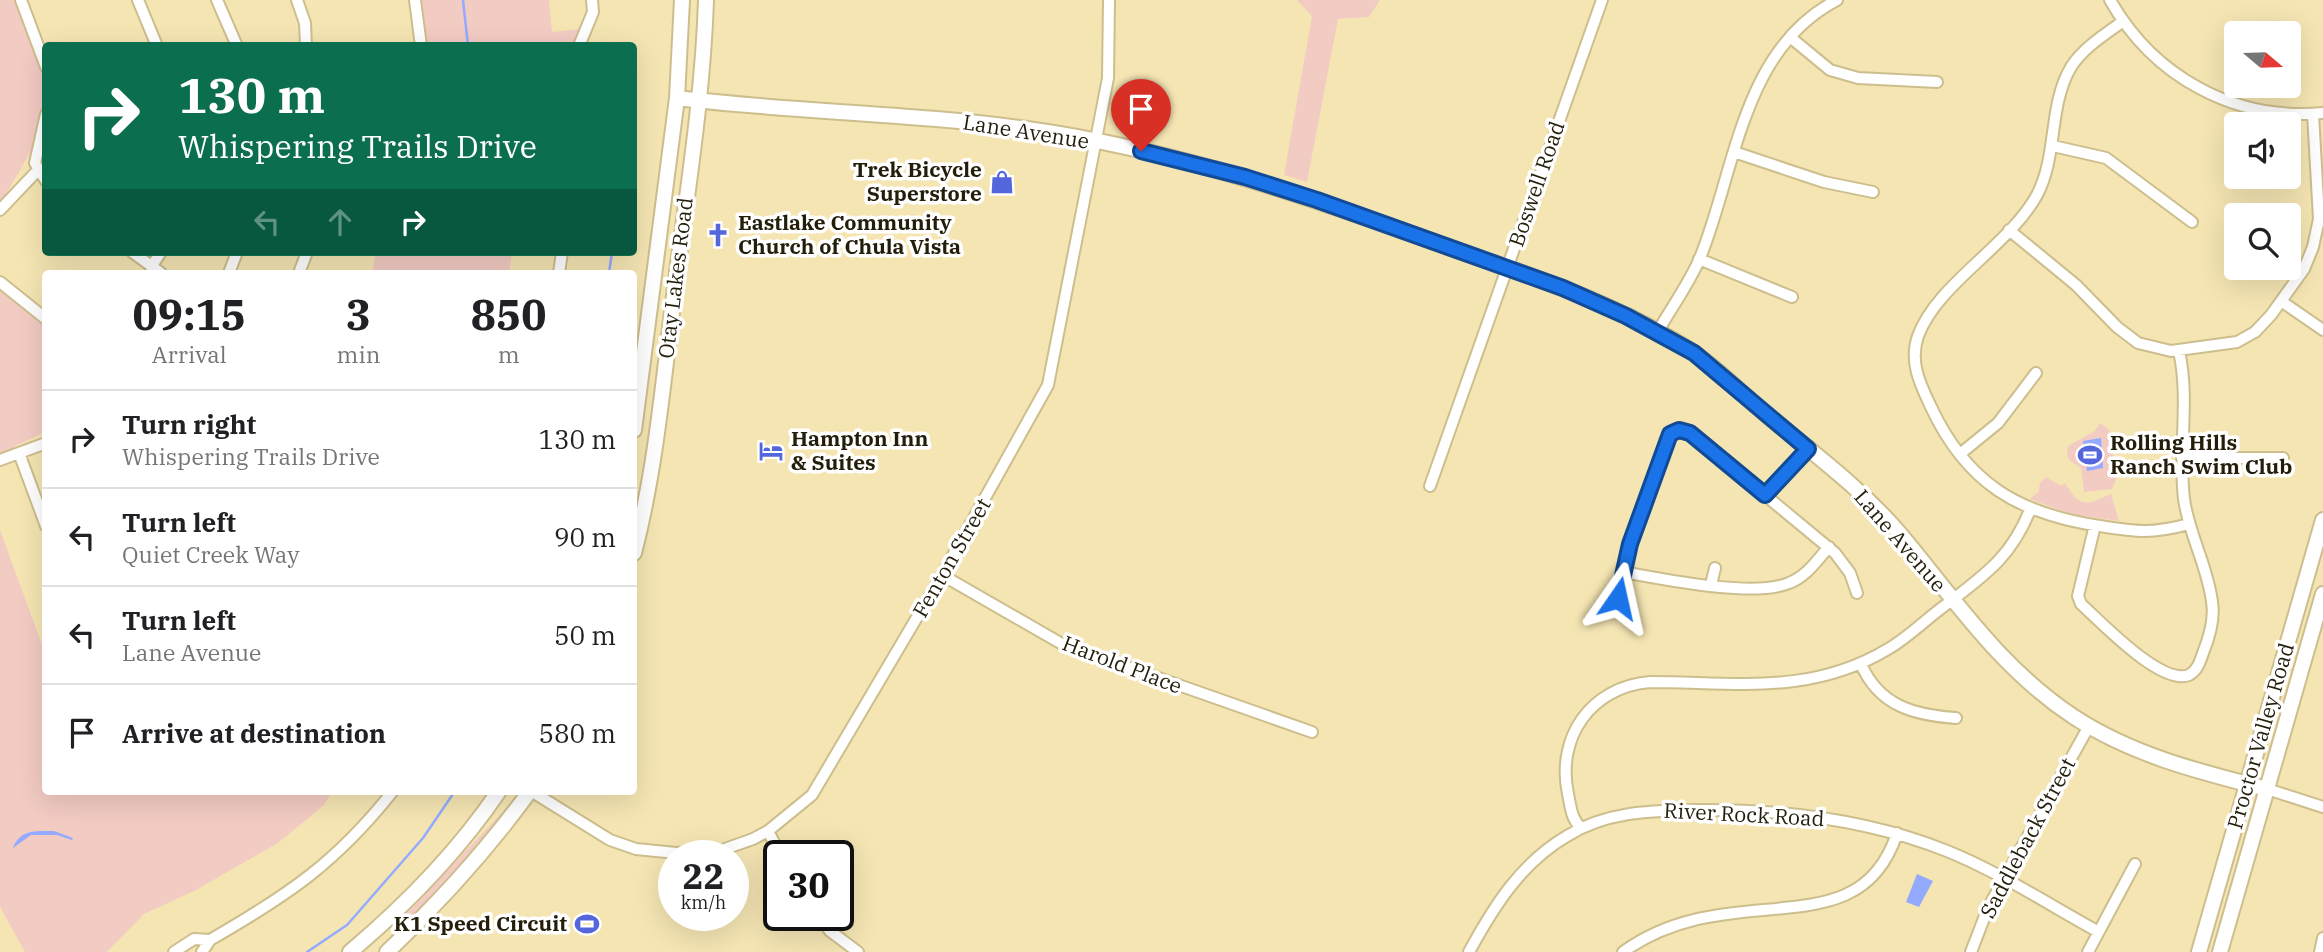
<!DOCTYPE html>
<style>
:root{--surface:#fff;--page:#f2f2f2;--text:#202124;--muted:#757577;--line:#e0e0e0}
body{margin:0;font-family:"IBM Plex Serif",serif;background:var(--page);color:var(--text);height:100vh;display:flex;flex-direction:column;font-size:26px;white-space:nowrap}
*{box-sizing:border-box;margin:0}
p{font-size:23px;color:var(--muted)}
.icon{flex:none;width:38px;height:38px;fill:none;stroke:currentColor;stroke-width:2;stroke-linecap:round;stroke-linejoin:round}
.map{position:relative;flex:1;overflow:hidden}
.details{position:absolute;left:42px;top:270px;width:595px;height:525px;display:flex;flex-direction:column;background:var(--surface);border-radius:7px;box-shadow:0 7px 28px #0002}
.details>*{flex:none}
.banner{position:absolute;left:42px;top:42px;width:595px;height:214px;border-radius:7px;box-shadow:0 7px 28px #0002;background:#0b6e4f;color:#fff;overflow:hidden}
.needle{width:46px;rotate:109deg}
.buttons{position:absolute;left:2224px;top:21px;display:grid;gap:14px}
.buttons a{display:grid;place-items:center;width:77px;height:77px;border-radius:7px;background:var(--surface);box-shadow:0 7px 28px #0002;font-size:35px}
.speed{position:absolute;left:658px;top:840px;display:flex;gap:14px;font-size:35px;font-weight:700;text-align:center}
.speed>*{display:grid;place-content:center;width:91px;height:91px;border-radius:50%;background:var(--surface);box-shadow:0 7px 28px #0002;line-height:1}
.speed small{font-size:18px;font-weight:400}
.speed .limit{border:4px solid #111;border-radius:10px;background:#fff;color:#111}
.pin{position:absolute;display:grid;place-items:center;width:60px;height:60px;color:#fff;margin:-72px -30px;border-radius:50% 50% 50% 0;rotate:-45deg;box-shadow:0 0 7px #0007}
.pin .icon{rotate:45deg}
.me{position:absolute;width:77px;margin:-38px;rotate:11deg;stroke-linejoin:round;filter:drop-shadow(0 0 5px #0008)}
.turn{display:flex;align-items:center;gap:24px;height:147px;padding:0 21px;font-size:32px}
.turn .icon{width:91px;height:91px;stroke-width:2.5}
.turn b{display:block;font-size:49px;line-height:60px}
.lanes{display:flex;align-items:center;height:66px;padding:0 21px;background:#0003;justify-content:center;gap:35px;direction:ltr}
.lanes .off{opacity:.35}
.eta{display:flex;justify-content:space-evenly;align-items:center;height:119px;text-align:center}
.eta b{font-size:42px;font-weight:800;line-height:49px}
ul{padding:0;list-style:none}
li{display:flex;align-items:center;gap:21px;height:98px;padding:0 21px;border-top:2px solid var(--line)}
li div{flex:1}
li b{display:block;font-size:26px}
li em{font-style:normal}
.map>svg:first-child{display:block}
</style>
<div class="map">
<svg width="2323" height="952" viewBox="0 0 2323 952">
<rect width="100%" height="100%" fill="#f5e5b3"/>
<path fill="#f2cbc3" d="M0,0H18C27,23 40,47 45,70C55,121 24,163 0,204Z
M416,0H549L552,32L582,29L574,45H423Z
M1297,0H1380L1369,17L1338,19L1307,182L1284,175L1312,16Z
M376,252H512L509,273H372Z
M0,284L46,324L45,432L15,446L0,464Z
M2100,423L2109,430L2117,477L2112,489L2084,492L2081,468C2071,461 2065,461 2068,446L2095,431Z
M2046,477L2061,486L2065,483C2080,508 2085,506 2111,494L2119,521L2070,514L2030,499L2039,491L2040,483Z
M0,530L45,653L46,791H332L324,805L278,843L196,890L144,914L107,952H25L0,907Z
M509,805L447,883L399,929L397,924Z"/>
<path fill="#94aaff" d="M2101,438L2103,468L2087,471L2083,441Z
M54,831L73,838L72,840L57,835H31L13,848C20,829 36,831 54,831Z
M1917,874L1933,881L1919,907L1906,902Z"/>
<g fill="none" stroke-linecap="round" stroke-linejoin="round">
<path stroke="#94aaff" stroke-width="2.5" d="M463,0L468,46
M609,273L612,252
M307,952L347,925L423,838L455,791"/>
<g stroke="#cdbe8d" stroke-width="14">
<path id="minor" d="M21,0L46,67
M138,0L157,46
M217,0L237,46
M297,0L305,23L306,46
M415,0L421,46
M2110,0C2154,77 2234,121 2323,113
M2122,22C2104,35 2083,48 2071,67C2048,106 2058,155 2037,195C2009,246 1937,284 1918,336C1909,362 1920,384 1931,407C1967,484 2019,514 2100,526C2137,532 2152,534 2189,524
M1790,37L1830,70L1858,78L1937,82
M579,46L593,12L592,0
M46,114L35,163L46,181
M2053,146L2106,158L2192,222
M1734,152L1824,182L1873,192
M0,210L37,171
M2009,230L2076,285L2117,327L2138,343L2171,351L2237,342L2255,332L2271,315L2304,269L2313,247L2319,219L2313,114
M132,252L161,273
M1699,259L1792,297
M151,267L161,252
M229,273L237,252
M299,273L307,252
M559,273L562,252
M0,282L46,319
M2281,301L2323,330
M1657,333C1671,308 1689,284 1700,258C1736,169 1742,49 1837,0
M19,453L46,526
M1960,454L1998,423L2036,373
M2182,458H2283
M0,460L46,443
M1430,486L1602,0
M1765,495L1808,449
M2095,525L2078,596L2081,604C2100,621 2161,686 2189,675C2197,671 2200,662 2203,653C2209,638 2215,619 2212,602C2208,567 2189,535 2184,499C2178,450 2190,400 2179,351
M1623,572C1663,579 1753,598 1789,583C1807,576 1816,561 1829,547
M942,575L1062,644L1312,732
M1711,585L1715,568
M1618,598L1630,547L1666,439L1680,430L1690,433L1835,553L1850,573L1857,593
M1861,664C1879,706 1914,715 1956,718
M2267,789L2323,807
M531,791L610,840L636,849L676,853L719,851L753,839L768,831L812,795L942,575L1048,385L1108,78L1109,0
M1581,828C1571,818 1571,808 1568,794C1556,737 1591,687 1650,682C1735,682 1810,696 1888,649C1909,637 1927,618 1947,604C1986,574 2011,557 2030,510
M768,831L781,856
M818,915L830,931L858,952
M174,952L194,939L210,940
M202,952L210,940C288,895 336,863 393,791
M1469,952C1494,906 1521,863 1567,836C1607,811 1651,811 1696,810C1782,809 1867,819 1947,851C1999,872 2048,904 2097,931
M1623,952C1731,874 1859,952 1897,833
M1971,952L1988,908L2089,726
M2088,952L2135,864
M2320,952L2323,938"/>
</g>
<g stroke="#cdbe8d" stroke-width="18">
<path id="major" d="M677,98C793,112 911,113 1027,129C1173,149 1313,198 1451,248C1533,277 1617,304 1691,351C1718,369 1742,394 1767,415C1813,453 1862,489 1901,535C1956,601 2000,668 2074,717C2132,755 2200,772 2267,789
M634,430L677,98L682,0
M634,553C657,464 664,371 676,280C688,187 703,94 706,0
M350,952C407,904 457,853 499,791
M387,952C440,902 487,850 530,791
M2199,952L2323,520
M2220,952L2323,594"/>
</g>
<use href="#minor" stroke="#fff" stroke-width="10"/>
<use href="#major" stroke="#fff" stroke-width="14"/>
</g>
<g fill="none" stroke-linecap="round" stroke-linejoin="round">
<g stroke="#114b97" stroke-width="18">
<path id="route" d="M1141,151L1245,177L1317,200L1563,288L1626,316L1694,353L1808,449L1765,495L1690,433L1679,430L1670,434L1630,544L1618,598"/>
</g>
<use href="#route" stroke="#1a73e8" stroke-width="12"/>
</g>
<defs>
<g id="shop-bare" transform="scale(1.89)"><path d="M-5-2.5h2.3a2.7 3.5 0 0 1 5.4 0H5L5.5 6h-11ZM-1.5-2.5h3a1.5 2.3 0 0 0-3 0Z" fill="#5366dc" stroke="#fff" stroke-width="2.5" paint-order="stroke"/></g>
<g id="church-bare" transform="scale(1.89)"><path d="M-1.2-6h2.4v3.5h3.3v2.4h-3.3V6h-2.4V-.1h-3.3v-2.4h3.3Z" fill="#5366dc" stroke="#fff" stroke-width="2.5" paint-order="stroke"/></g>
<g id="hotel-bare" transform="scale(1.89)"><path d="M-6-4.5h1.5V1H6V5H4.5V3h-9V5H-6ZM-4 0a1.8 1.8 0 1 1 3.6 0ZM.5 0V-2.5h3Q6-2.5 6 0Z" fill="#5366dc" stroke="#fff" stroke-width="2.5" paint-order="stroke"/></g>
<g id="stadium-bare" transform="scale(1.89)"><path d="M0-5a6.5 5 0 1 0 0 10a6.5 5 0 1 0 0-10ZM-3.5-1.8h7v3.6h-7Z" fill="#5366dc" stroke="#fff" stroke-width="2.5" paint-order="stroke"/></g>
</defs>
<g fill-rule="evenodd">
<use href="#shop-bare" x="1002" y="182"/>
<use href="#church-bare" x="718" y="235"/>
<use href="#hotel-bare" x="771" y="451"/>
<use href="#stadium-bare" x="2090" y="455"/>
<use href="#stadium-bare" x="587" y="924"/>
</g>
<g text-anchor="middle" stroke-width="7" stroke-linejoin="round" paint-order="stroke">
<g font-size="21" fill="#231d0a" stroke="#fff">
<text transform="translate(1026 132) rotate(9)" y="7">Lane Avenue</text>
<text transform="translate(1537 184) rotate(-71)" y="7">Boswell Road</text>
<text transform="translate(676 278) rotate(-83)" y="7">Otay Lakes Road</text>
<text transform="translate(1900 541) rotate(49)" y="7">Lane Avenue</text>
<text transform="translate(952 558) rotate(-60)" y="7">Fenton Street</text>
<text transform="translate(1122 665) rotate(21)" y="7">Harold Place</text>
<text transform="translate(2261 736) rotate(-74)" y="7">Proctor Valley Road</text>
<text transform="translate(1744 815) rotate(3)" y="7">River Rock Road</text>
<text transform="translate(2028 838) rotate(-62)" y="7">Saddleback Street</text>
</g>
<g font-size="21" font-weight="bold" fill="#231d0a" stroke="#fff" text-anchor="start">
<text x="982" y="177" text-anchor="end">Trek Bicycle<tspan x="982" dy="24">Superstore</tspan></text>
<text x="738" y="230">Eastlake Community<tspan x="738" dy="24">Church of Chula Vista</tspan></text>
<text x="791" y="446">Hampton Inn<tspan x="791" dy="24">&amp; Suites</tspan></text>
<text x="2110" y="450">Rolling Hills<tspan x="2110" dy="24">Ranch Swim Club</tspan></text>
<text x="567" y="931" text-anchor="end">K1 Speed Circuit</text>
</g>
</g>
</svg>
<div class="buttons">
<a><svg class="needle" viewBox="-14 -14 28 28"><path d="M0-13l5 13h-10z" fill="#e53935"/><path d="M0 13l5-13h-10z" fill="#757577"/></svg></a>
<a><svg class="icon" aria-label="sound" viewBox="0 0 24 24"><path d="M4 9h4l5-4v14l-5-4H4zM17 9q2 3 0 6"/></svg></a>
<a><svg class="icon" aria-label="search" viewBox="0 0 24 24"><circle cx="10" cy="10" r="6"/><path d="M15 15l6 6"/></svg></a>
</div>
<div class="speed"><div>22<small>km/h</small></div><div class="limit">30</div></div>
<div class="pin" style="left:1141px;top:151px;background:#d93025"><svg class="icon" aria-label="arrive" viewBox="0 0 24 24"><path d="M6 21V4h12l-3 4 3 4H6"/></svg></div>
<svg class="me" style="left:1618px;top:598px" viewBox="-20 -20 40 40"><path d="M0-17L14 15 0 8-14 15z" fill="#1a73e8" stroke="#fff" stroke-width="4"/></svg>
<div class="banner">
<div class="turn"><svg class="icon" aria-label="right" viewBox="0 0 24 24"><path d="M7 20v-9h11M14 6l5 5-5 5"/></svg><div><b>130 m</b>Whispering Trails Drive</div></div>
<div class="lanes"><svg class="icon off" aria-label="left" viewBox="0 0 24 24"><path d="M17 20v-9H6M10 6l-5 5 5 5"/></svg><svg class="icon off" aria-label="ahead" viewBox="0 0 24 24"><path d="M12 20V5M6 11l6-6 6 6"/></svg><svg class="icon" aria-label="right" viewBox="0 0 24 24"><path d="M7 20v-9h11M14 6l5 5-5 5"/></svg></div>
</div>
<section class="details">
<div class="eta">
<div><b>09:15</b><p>Arrival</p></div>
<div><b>3</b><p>min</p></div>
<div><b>850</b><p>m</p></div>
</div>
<ul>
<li><svg class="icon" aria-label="right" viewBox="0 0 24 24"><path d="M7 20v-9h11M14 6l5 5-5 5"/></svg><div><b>Turn right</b><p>Whispering Trails Drive</p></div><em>130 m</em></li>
<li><svg class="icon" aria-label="left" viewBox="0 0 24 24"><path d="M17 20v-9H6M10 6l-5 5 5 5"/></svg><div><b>Turn left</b><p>Quiet Creek Way</p></div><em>90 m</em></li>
<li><svg class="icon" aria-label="left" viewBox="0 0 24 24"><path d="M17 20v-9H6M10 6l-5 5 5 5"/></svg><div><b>Turn left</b><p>Lane Avenue</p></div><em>50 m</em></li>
<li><svg class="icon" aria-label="arrive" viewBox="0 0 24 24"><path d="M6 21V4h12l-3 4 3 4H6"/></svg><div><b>Arrive at destination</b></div><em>580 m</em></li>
</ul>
</section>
</div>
